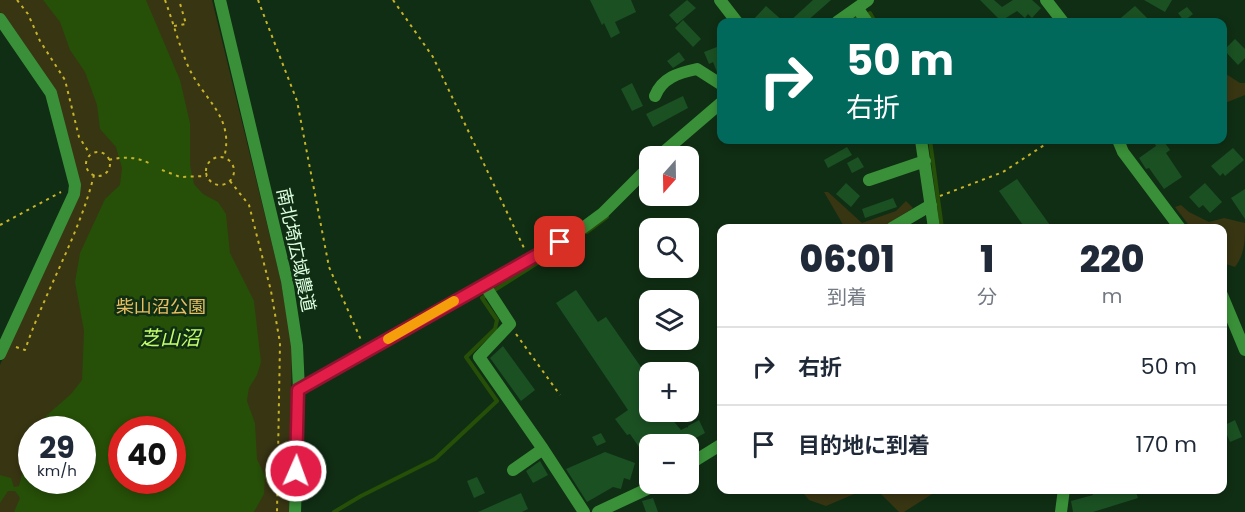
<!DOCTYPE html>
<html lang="ja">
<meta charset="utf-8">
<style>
:root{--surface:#fff;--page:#f6f6f7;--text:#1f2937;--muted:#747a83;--line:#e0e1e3}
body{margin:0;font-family:Poppins,"Noto Sans JP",sans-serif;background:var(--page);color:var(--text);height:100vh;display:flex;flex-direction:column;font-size:22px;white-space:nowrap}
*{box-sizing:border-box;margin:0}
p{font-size:20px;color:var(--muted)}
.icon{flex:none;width:33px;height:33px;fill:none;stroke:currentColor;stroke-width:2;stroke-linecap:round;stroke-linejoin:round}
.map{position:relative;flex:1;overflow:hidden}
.drawer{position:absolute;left:717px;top:224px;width:510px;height:270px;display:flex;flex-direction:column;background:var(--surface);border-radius:12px;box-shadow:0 3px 9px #0003}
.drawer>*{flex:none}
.guide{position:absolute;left:717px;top:18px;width:510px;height:126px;border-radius:12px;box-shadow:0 3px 9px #0003;background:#00695c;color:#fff;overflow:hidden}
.needle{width:39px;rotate:200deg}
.controls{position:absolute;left:639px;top:146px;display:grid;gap:12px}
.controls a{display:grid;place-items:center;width:60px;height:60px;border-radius:12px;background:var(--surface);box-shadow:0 3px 9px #0003;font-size:30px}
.speed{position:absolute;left:18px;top:416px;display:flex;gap:12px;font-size:30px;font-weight:700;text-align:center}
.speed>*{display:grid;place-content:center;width:78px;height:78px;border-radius:50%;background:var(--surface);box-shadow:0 3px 9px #0003;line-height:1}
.speed small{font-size:15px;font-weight:400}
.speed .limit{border:9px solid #d22;background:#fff;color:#111}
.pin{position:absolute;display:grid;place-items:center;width:51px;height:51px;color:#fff;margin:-26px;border-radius:12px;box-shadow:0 3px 9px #0006}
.me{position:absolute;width:66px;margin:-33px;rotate:2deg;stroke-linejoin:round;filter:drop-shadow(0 0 4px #0008)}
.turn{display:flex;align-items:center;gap:21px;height:126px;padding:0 30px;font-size:27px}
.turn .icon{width:78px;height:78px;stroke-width:2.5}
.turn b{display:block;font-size:42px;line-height:51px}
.eta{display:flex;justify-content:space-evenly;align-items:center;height:102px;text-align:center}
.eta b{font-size:36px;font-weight:800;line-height:42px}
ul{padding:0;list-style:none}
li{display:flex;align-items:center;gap:18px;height:78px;padding:0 30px;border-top:2px solid var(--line)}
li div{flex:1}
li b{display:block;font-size:22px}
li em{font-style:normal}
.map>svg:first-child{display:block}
</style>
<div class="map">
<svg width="1245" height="512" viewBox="0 0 1245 512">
<rect width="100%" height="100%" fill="#102e14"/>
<path fill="#383513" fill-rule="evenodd" d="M0,0H212L280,277L292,345L289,512H0V365L80,187L50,86L0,12ZM32,429H82V480H32ZM122,429H172V480H122Z
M1226,74L1240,83H1245V95L1225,103L1223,101V75Z
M824,192H828L862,223L896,211L906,201L913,208L881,228H845Z
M1181,205L1189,212L1209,222L1224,218L1245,223C1245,240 1245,254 1235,267L1223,263L1222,228H1191L1175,207Z
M800,489H866L826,506L809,500Z
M876,489H940L904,512H899Z"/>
<path fill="#264f08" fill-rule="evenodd" d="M43,0H146L180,80L190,123V165L194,184L203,194L218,202L226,214L230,253L254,301L261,362L257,375L249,388L247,401L255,423L257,459L265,476L264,494L254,512H14L20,498L15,491H8L0,503V475L11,478L14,487L19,486L31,439L32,480H82V429H38L46,416L71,394L82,380L84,331L75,282L80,253L105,199L120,185L122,168L116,147L100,129L97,105L85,72L70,50L60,22ZM122,429H172V480H122Z"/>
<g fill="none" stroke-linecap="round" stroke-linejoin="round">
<path stroke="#264f08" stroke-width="4" d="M848,22L870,13L875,22
M930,140L942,228
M587,232L607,217
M334,512L361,496L435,459L497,401L466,357L495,329L497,320L482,298L550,255"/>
</g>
<path fill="#1b5023" d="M590,0H631L636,12L615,22L620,33L611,38L604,23L602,25Z
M687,0L696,8L677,24L669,15Z
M813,0H831L806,22H789Z
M980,0H994L1002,7L1013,0H1032L1041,8L1032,18L1028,14L1025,18L1017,11L1001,21Z
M1144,0H1172L1165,12Z
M766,6L784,22H751Z
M1135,6L1151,22H1116Z
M1187,7L1193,14L1184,21L1178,13Z
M683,20L701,39L693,47L675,28Z
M1235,39L1245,49V58L1238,65L1224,50Z
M722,45V75L717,72L713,62L709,64L704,52Z
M679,52L685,60L673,68L667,61Z
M632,83L643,106L632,111L621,89Z
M683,96L688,108L653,127L646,114Z
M1153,140H1163L1170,150L1166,153L1182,177L1164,189L1149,168L1146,169L1139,158L1156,146Z
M847,147L852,155L828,168L824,160Z
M1233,148L1244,160L1225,176L1223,173L1220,176L1211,166Z
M858,157L864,167L852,173L847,163Z
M1017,179L1052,228H1025L999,191Z
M846,183L860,196L851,207L836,194Z
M1205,183L1222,202L1210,213L1203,205L1199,208L1189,197Z
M1245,189V219L1231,198Z
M893,198L897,207L865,218L862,209Z
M576,290L598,322L606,317L650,380V411H678L671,418L681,430L687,427L688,428V426L699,420L705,433L692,440L694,444H650V463L630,434L627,435L615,419L628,410L556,303Z
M503,346L535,390L521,401L490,358Z
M1235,420L1242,437L1230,442L1223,426Z
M601,433L606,442L597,446L592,437Z
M605,452L635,463L630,480L624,478L621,489L613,487L587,502L566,469Z
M540,461L548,475L533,483L526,471Z
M477,477L485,493L474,498L467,481Z
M1091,489H1135L1138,498L1093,512H1073L1071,501L1093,495Z
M521,493L528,509L522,512H478Z
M653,498L658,512H646L642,501Z"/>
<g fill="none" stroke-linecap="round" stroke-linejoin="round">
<path stroke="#c7b429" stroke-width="2" stroke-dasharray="3 4.5" stroke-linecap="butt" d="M17,0L28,14L40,41L65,80L79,137L90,154
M165,0C173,22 179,45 188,66C203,100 235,116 224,158
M258,0L297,101L329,267L361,340
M393,0L433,57L524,248
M174,26L186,24L179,0
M86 164a12 12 0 1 1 24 0a12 12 0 1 1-24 0Z
M206 171a14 14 0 1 1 28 0a14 14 0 1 1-28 0Z
M109,160C125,156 137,157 151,164
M162,170L180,177L207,176
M230,181L249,205L271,291L280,343L277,512
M940,196L1003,172L1052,140
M0,225L61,192
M516,334L560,395
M16,347L25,350C45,291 79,236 94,175"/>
<path stroke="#3a9039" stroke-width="12" d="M220,0L287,281L297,346L299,390L295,512
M720,0L737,22
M1046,0L1063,22
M858,9L867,22
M0,19L51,93L75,185L74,194L0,354
M837,22L868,0
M655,96C662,78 678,73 697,69L722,85
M921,140L934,228
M1118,140L1123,152L1180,228
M659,156L722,102
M869,180L925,161
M892,228L931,205
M484,284L510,324L479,357L543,449L584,512
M1222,295L1245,350
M299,390L576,233L603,213L650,166
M688,465L722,444
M513,470L543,449
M598,512L660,483
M1061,512L1064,489"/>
</g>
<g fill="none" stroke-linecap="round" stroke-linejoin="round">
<g stroke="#92132f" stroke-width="15">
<path id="route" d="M296,471L298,390L560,242"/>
</g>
<use href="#route" stroke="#e11d48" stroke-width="10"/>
<path stroke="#f59e0b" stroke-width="10" d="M388,339L454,301"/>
</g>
<g text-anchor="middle" stroke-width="5" stroke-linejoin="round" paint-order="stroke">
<g font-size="18" fill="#ddffdf" stroke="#102e14">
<text transform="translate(296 250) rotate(78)" y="6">南北埼広域農道</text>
</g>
<g font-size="18" fill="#e8be60" stroke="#102e14">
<text x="161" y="313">柴山沼公園</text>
</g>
<g font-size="20" font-style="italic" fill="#c3ff6b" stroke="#102e14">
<text x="170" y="345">芝山沼</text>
</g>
</g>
</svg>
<div class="controls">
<a><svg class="needle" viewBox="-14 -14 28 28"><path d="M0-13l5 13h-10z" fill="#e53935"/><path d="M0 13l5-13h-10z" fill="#747a83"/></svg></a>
<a><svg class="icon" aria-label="search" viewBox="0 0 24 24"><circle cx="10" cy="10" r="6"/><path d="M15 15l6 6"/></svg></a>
<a><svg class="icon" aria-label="layers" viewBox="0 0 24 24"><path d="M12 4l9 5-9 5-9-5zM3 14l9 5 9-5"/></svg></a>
<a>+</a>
<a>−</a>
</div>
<div class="speed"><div>29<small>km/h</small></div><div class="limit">40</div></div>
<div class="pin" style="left:560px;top:242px;background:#d93025"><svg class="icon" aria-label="arrive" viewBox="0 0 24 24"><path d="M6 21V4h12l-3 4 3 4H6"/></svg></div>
<svg class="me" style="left:296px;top:471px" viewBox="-20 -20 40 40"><circle r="17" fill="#e11d48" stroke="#fff" stroke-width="3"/><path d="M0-11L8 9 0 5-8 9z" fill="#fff"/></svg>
<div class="guide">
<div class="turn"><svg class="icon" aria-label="right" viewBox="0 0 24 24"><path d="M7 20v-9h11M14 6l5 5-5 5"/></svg><div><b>50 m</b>右折</div></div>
</div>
<section class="drawer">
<div class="eta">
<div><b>06:01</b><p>到着</p></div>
<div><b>1</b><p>分</p></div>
<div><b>220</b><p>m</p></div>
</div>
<ul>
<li><svg class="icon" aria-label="right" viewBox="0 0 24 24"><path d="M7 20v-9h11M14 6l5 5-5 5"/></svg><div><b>右折</b></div><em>50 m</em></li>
<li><svg class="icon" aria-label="arrive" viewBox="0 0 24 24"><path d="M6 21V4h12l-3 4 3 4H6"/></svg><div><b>目的地に到着</b></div><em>170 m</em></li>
</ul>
</section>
</div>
